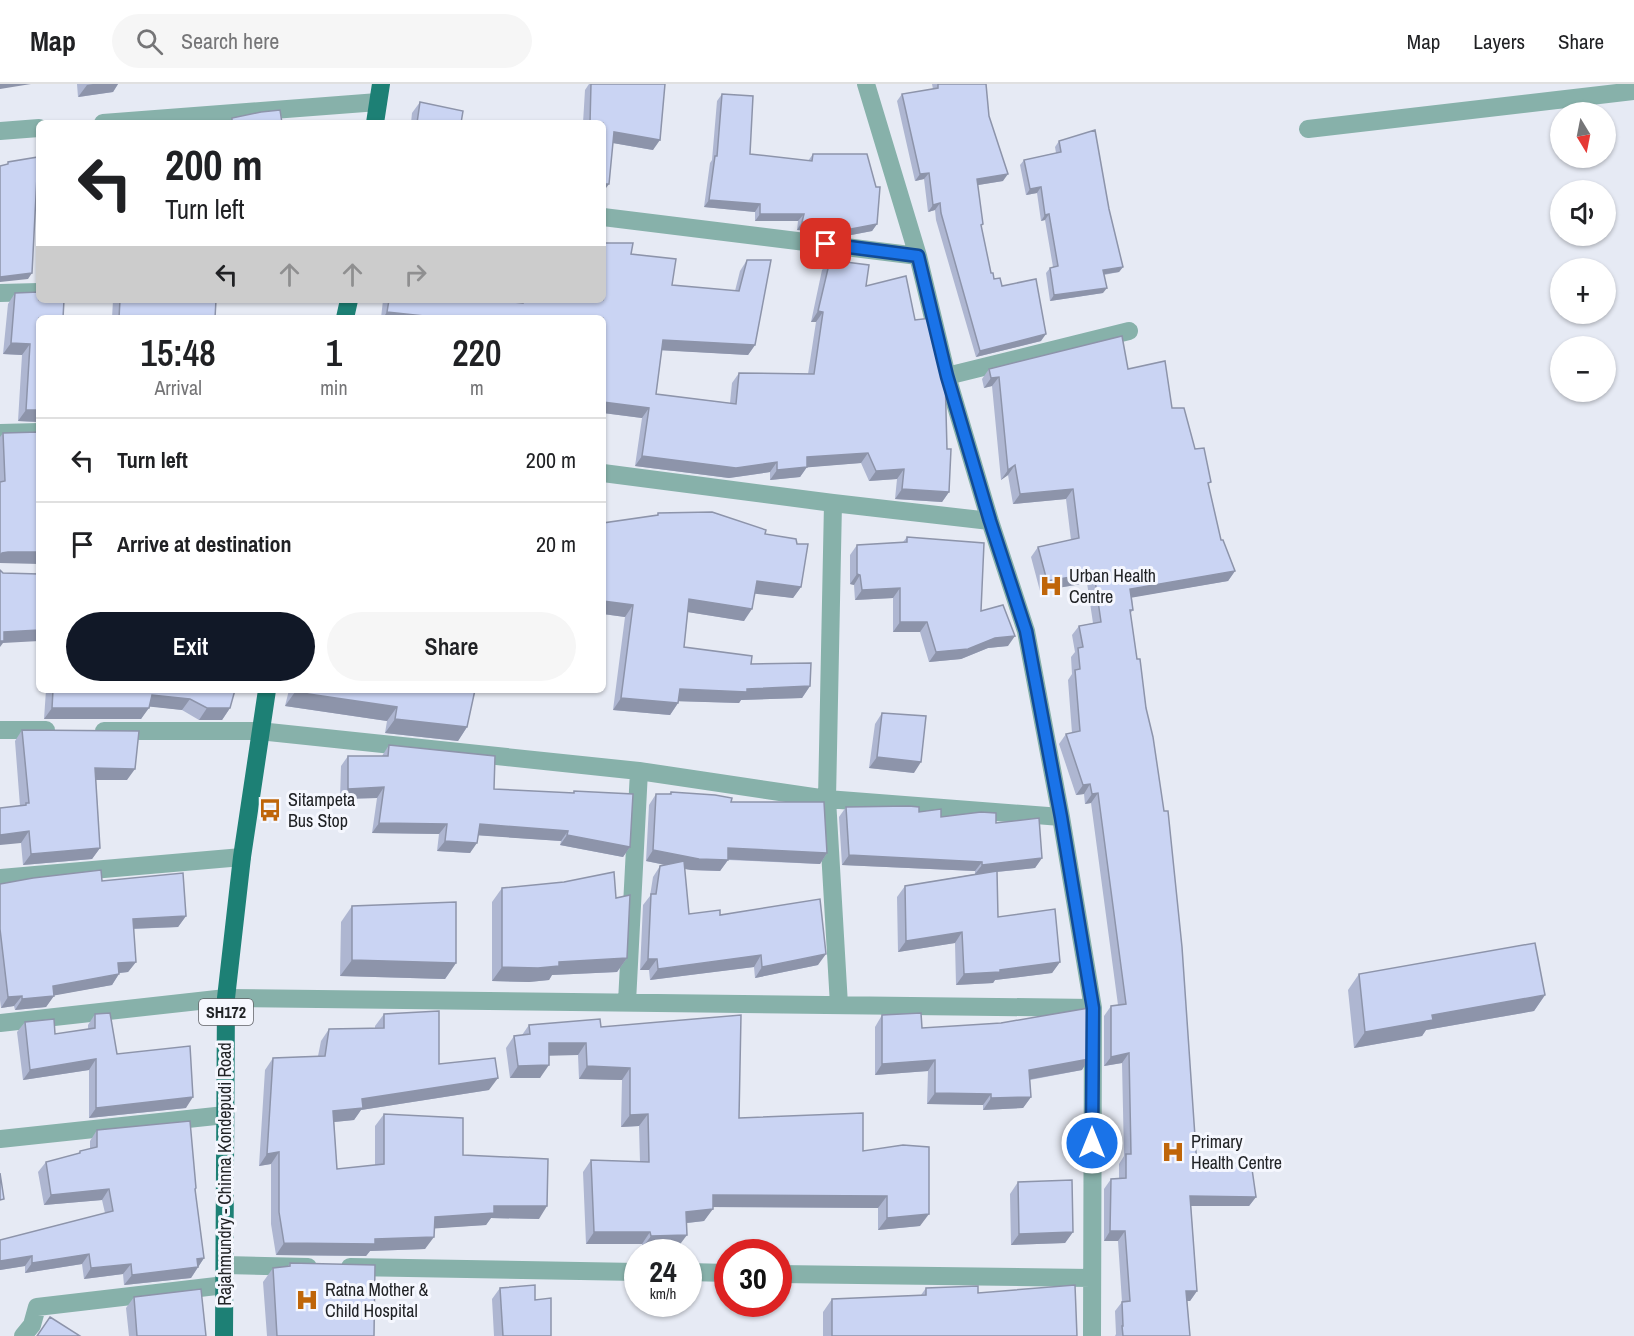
<!DOCTYPE html>
<meta charset="utf-8">
<style>
:root{--surface:#fff;--page:#f6f6f6;--text:#202124;--muted:#757577;--line:#e0e0e0;--accent:#111827}
body{margin:0;font-family:"Archivo Narrow",sans-serif;background:var(--page);color:var(--text);height:100vh;display:flex;flex-direction:column;font-size:22px;white-space:nowrap}
*{box-sizing:border-box;margin:0}
p{font-size:20px;color:var(--muted)}
.icon{flex:none;width:33px;height:33px;fill:none;stroke:currentColor;stroke-width:2;stroke-linecap:round;stroke-linejoin:round}
.map{position:relative;flex:1;overflow:hidden}
.details{position:absolute;left:36px;top:231px;width:570px;height:378px;display:flex;flex-direction:column;background:var(--surface);border-radius:9px;box-shadow:0 2px 4px #0004}
.details>*{flex:none}
.guide{position:absolute;left:36px;top:36px;width:570px;height:183px;border-radius:9px;box-shadow:0 2px 4px #0004;background:#fff;color:var(--text);overflow:hidden}
.needle{width:39px;rotate:170deg}
.buttons{position:absolute;left:1550px;top:18px;display:grid;gap:12px}
.buttons a{display:grid;place-items:center;width:66px;height:66px;border-radius:50%;background:var(--surface);box-shadow:0 2px 4px #0004;font-size:30px}
.speed{position:absolute;left:624px;top:1155px;display:flex;gap:12px;font-size:30px;font-weight:700;text-align:center}
.speed>*{display:grid;place-content:center;width:78px;height:78px;border-radius:50%;background:var(--surface);box-shadow:0 2px 4px #0004;line-height:1}
.speed small{font-size:15px;font-weight:400}
.speed .limit{border:9px solid #d22;background:#fff;color:#111}
.pin{position:absolute;display:grid;place-items:center;width:51px;height:51px;color:#fff;margin:-26px;border-radius:12px;box-shadow:0 3px 9px #0006}
.me{position:absolute;width:66px;margin:-33px;rotate:0deg;stroke-linejoin:round;filter:drop-shadow(0 0 4px #0008)}
.turn{display:flex;align-items:center;gap:21px;height:126px;padding:0 30px;font-size:27px}
.turn .icon{width:78px;height:78px;stroke-width:2.5}
.turn b{display:block;font-size:42px;line-height:51px}
.lanes{display:flex;align-items:center;height:57px;padding:0 30px;background:#0003;justify-content:center;gap:30px;direction:ltr}
.lanes .off{opacity:.35}
.eta{display:flex;justify-content:space-evenly;align-items:center;height:102px;text-align:center}
.eta b{font-size:36px;font-weight:600;line-height:42px}
.primary-button{display:flex;gap:12px;margin-top:auto;padding:12px 30px}
.primary-button a{flex:1;height:69px;border-radius:36px;background:var(--accent);color:#fff;font-size:24px;font-weight:600;line-height:69px;text-align:center}
.primary-button a+a{background:var(--page);color:var(--text)}
ul{padding:0;list-style:none}
li{display:flex;align-items:center;gap:18px;height:84px;padding:0 30px;border-top:2px solid var(--line)}
li div{flex:1}
li b{display:block;font-size:22px}
li em{font-style:normal}
header{display:flex;align-items:center;gap:36px;box-sizing:border-box;height:84px;padding:0 30px;background:var(--surface);border-bottom:2px solid var(--line)}
header strong{font-size:28px}
nav{display:flex;gap:33px;margin-inline-start:auto;font-size:21px}
.search{width:420px;height:54px;background:var(--page);display:flex;align-items:center;gap:15px;box-sizing:border-box;padding:0 21px;border-radius:33px;color:var(--muted);font-size:22px}
.map>svg:first-child{display:block}
</style>
<header>
<strong>Map</strong>
<div class="search"><svg class="icon" aria-label="search" viewBox="0 0 24 24"><circle cx="10" cy="10" r="6"/><path d="M15 15l6 6"/></svg>Search here</div>
<nav><a>Map</a><a>Layers</a><a>Share</a></nav>
</header>
<div class="map">
<svg width="1634" height="1252" viewBox="0 0 1634 1252">
<rect width="100%" height="100%" fill="#e6eaf4"/>
<g fill="none" stroke-linecap="round" stroke-linejoin="round">
<path stroke="#87b1aa" stroke-width="18" d="M866,0L918,172L947,292L990,437L1026,547L1061,733L1093,924L1092,1252
M103,39L378,18
M1308,45L1634,7
M0,47L39,44
M603,133L918,172
M0,209L39,208
M947,292L1129,247
M0,349L39,348
M603,389L833,419L990,437
M833,419L827,715L839,921
M0,646H46
M104,647H259L639,687L827,715L1061,733
M0,794L242,773
M627,918L639,687
M0,939L226,914L1093,924
M0,1055L225,1031
M225,1181L308,1183
M350,1183L638,1188
M688,1188L728,1189
M778,1190L1091,1194
M23,1252L32,1241L37,1223L225,1201"/>
<path stroke="#1d8075" stroke-width="18" d="M375,39L381,0
M345,234L349,216
M224,1252L226,914L242,773L267,606"/>
</g>
<path fill="#aeb6d1" d="M77,0H118L113,8L78,13Z
M589,0H665L653,66L613,59L603,39H583L585,6Z
M932,0H986L989,32L1003,97L978,101L981,144L991,189L994,195L1002,202L1041,257L976,273L936,136L935,126L928,128L924,95L915,97L897,17L902,10L933,5Z
M722,10L750,70L808,77L813,70L877,140L872,147L846,152L831,150V148L797,146L798,137H755V128L704,123L710,79L712,76L717,17Z
M420,18L461,39H411L412,29Z
M1059,57L1109,125L1123,183L1119,188L1104,191L1103,209L1050,217L1046,189L1050,184L1053,183L1045,136L1041,137L1037,109L1026,111L1020,81L1024,76L1056,69L1055,63Z
M631,170L672,201L735,207L740,187L747,176L755,261L748,271L662,266L656,310L730,319L732,299L739,289L808,290L816,238H811L822,186L830,176L915,236L947,365L949,408L942,418L895,415L897,395L869,397L861,379L807,383L800,393L770,396V388L729,394L635,382L642,334L603,329V234H381L383,216H493L517,219L518,216H603Z
M15,209L63,234L39,338L18,337L22,271L3,270L8,220Z
M113,216H216L215,234H112Z
M989,285H1128L1172,324L1195,365L1208,401L1221,456L1235,487L1228,497L1132,513L1133,526L1130,530L1197,1082L1256,1113L1249,1122H1191L1197,1207L1190,1217H1187L1190,1252H1115L1116,1250L1115,1227L1122,1218L1118,1157H1104V1105L1111,1095H1119V1080L1124,1072L1122,979L1104,982V932L1111,922L1118,921L1091,719L1085,720L1084,710L1076,711L1059,660L1066,650L1072,649L1068,596L1072,590L1071,573L1075,568L1072,551L1079,542L1093,539L1087,499L1040,507L1031,473L1038,463L1071,456L1066,415L1013,420L1008,391L1001,396L992,302L984,304L982,295Z
M39,348L0,479V353L3,349Z
M658,429L765,450L801,503L793,514L755,509L744,537L688,528L684,563L751,580L810,602L802,614L741,616L739,619L678,617V619L670,631L613,626L625,533L603,530V439L657,431Z
M907,453L981,527L1008,562L988,564L961,575L929,578L920,548H893V514L855,516L854,501L850,500V471L857,461L903,458Z
M46,606H235L230,624L222,636H199L182,626L149,622L141,635H44Z
M289,606H475L467,643L458,657L385,649L387,637L285,622Z
M882,629L914,689L869,684L875,640Z
M22,646L127,696H96L100,764L92,775L23,781L21,759L20,722L15,657Z
M389,661L494,705L573,709L574,707L630,763L623,773L560,761L561,757L478,751L470,769L437,767L439,750L372,749L377,714L340,715L341,682L348,672H382Z
M671,708L731,718L827,769L820,780L728,776L720,787L691,786L684,785L689,830L720,831L818,881L755,894L754,883L650,896L649,886H640L643,821L650,812L653,793L660,782L665,781L646,777L649,721L656,710H669Z
M846,723L919,728L941,733L996,739L1042,774L1035,784L997,788L998,833L1060,878L1052,889L995,896L993,899L956,901L955,859L898,868L897,813L905,802L975,790V787L842,781L839,733Z
M102,797L186,832L178,843L133,845L136,878L128,888L119,889L112,901L54,911L46,923L15,926L14,922L1,924L0,916V800Z
M502,804L616,814L627,874L617,888L552,891L549,896L529,898L492,897V818Z
M352,822L456,879L445,895L340,892L341,838Z
M1359,890L1545,911L1534,927L1426,946L1422,952L1354,964L1348,906Z
M95,930L117,970L186,1024L89,1034V986L23,996L17,948L25,938L55,950L88,945V941Z
M384,930L439,980L489,1006L361,1026L354,1036L334,1038L337,1085L375,1081V1042L384,1030L463,1071L539,1135L491,1134L486,1141L434,1144L425,1165L370,1167L366,1172L276,1171L271,1140V1080L259,1082L265,986L273,974L318,972L321,957L329,945L375,944V942Z
M882,931L922,944L1082,986L1030,996L1031,1013L1023,1024L983,1026V1021L927,1020L928,987L875,991V943Z
M529,941L601,943L739,1034L863,1067L920,1142L878,1146V1124L713,1123L704,1137L687,1139L678,1163L642,1164V1160H586L583,1088L591,1076L640,1078L639,1042L621,1043L622,996L579,995L578,971H549L540,994H510L506,964L514,952L522,951Z
M97,1046L196,1104L195,1107L204,1174L191,1194L124,1201L123,1190L84,1195L82,1180L25,1189V1182L0,1186V1156L105,1129L102,1116L44,1121L38,1088L46,1078L78,1070L80,1067L90,1065V1057Z
M1018,1098L1073,1148L1065,1159L1011,1161L1010,1110Z
M290,1179L374,1252H267L263,1198L273,1184L288,1182Z
M500,1204L535,1216L551,1252H494L492,1215Z
M926,1204L978,1209L1077,1252H823V1228L832,1215L921,1211Z
M134,1213L206,1252H129L126,1224Z"/>
<path fill="#8d94aa" d="M0,0H31L0,5Z
M93,0H118L113,8L78,13L87,1Z
M614,48L660,56L653,66L607,58Z
M929,89L924,95L915,97L920,90Z
M1008,90L1003,97L972,102L977,95Z
M603,100H609L603,108Z
M1041,103L1037,109L1026,111L1030,105Z
M709,116L760,120L755,128L704,123Z
M940,119L935,126L928,128L933,121Z
M760,130H804L798,137H755Z
M1049,130L1045,136L1041,137L1045,131Z
M802,138L836,141L831,148L797,146Z
M877,140L872,147L846,152L831,150L836,143Z
M1123,183L1119,188L1099,191L1103,186Z
M32,189L28,195L0,198V193Z
M1107,204L1103,209L1050,217L1054,211Z
M818,227L823,228L816,238H811Z
M387,228L443,234H383Z
M1046,250L1041,257L976,273L980,267Z
M663,256L755,261L748,271L656,266Z
M11,259L30,260L22,271L3,270Z
M999,293L992,302L984,304L991,294Z
M603,318L649,324L642,334L603,329Z
M26,326H39V338L18,337Z
M868,369L861,379L800,384L807,373Z
M642,372L777,378L770,388L729,394L635,382Z
M1015,381L1008,391L1001,396L1008,386Z
M807,383L800,393L770,396L777,386Z
M904,385L897,395L869,397L876,387Z
M902,405L949,408L942,418L895,415Z
M1073,405L1066,415L1013,420L1020,410Z
M8,468H39V480L0,479V472L2,469Z
M1235,487L1228,497L1124,515L1130,505Z
M1094,489L1087,499L1040,507L1047,497Z
M857,490L860,491L854,501L850,500Z
M757,497L801,503L793,514L749,509Z
M900,504L893,514L855,516L862,506Z
M689,515L752,525L744,537L681,527Z
M603,517L633,521L625,533L603,530Z
M900,538H927L920,548H893Z
M39,546V557L3,559L0,563V554L4,548Z
M1015,552L1008,562L988,564L961,575L929,578L936,568L995,554Z
M810,602L802,614L741,616L739,619L671,617L680,605H747Z
M295,608L397,623L387,637L285,622Z
M152,611L190,615L182,626L144,622Z
M621,614L678,619L670,631L613,626Z
M52,624H149L141,635H44Z
M207,624H230L222,636H199Z
M395,635L467,643L458,657L385,649Z
M877,673L921,678L914,689L869,684Z
M95,684L135,685L127,696H87Z
M1090,700L1084,710L1076,711L1083,701Z
M384,703L377,714L340,715L348,705Z
M1098,709L1091,719L1085,720L1092,710Z
M379,739L447,740L439,750L372,749Z
M480,740L568,747L561,757L473,751Z
M29,747L21,759L0,761V751Z
M567,751L630,763L623,773L560,761Z
M445,757L477,759L470,769L437,767Z
M100,764L92,775L23,781L31,770Z
M728,764L827,769L820,780L721,775Z
M653,766L728,776L720,787L691,786L646,777Z
M849,771L982,778L975,787L842,781Z
M1042,774L1035,784L975,790L982,781Z
M186,832L178,843L125,845L133,835Z
M962,848L955,859L898,868L906,857Z
M826,870L818,881L755,894L762,883Z
M761,871L754,883L650,896L658,885Z
M627,874L617,888L552,891L549,896L529,898L492,897L502,883L559,878Z
M648,875H657L649,886H640Z
M352,876L456,879L445,895L340,892Z
M136,878L128,888L110,890L118,879Z
M1060,878L1052,889L995,896L993,899L956,901L964,890Z
M119,890L112,901L46,913L54,912L46,923L15,926L22,915L53,902Z
M1545,911L1534,927L1426,946L1422,952L1354,964L1365,948L1432,931Z
M22,912L14,922L1,924L8,913Z
M549,959H586L578,971L540,972Z
M1129,969L1122,979L1104,982L1111,973Z
M96,975L89,986L23,996L30,986Z
M1089,975L1082,986L1021,997L1029,986Z
M935,976L928,987L875,991L882,980Z
M549,981L540,994H510L518,982Z
M587,982L630,984L622,996L579,995Z
M498,994L489,1006L361,1026L354,1036L324,1039L333,1027L362,1015Z
M935,1009L991,1010L983,1021L927,1020Z
M193,1013L186,1024L89,1034L96,1024Z
M1031,1013L1023,1024L983,1026L991,1014Z
M648,1030L639,1042L621,1043L630,1031Z
M279,1068L271,1080L259,1082L267,1070Z
M109,1105L102,1116L44,1121L51,1111Z
M713,1111L887,1112L878,1124L704,1123Z
M1190,1112L1256,1113L1249,1122H1183Z
M494,1122H547L539,1135L491,1134L486,1141L427,1145L435,1133Z
M713,1125L704,1137L678,1140L686,1128Z
M929,1130L920,1142L878,1146L887,1134Z
M1110,1147H1125L1118,1157H1104Z
M594,1148H650L642,1160H586Z
M1073,1148L1065,1159L1011,1161L1019,1150Z
M687,1151L678,1163L642,1164L651,1152Z
M434,1153L425,1165L370,1167L366,1172L276,1171L284,1159Z
M89,1170L82,1180L25,1189L32,1179Z
M32,1172L25,1182L0,1186V1177Z
M204,1174L191,1194L124,1201L132,1191L197,1175Z
M131,1180L123,1190L84,1195L91,1184Z
M1186,1207H1197L1190,1217H1179Z"/>
<path fill="#cad4f3" stroke="#8d94aa" stroke-width="1.5" d="M591,0H665L660,56L614,48L609,100H603V39H590Z
M938,0H986L989,32L1008,90L977,95L983,140L981,141L991,189H993L994,195L1000,194L1002,202L1036,195L1046,250L980,267L941,129L940,119L933,121L929,89L920,90L902,10L938,4Z
M722,10L753,12L750,70L812,77L813,70H867L876,103H880L877,140L851,145L836,143V141L802,138L804,130H760V120L709,116L715,72H717Z
M420,18L463,27L461,39H417Z
M280,26L282,39H232V34L261,28Z
M1095,46L1109,125L1123,183L1103,186L1107,204L1054,211L1050,184L1058,182L1049,130L1045,131L1041,103L1030,105L1024,76L1061,68L1059,57Z
M38,73L32,189L0,193V82L8,80V78Z
M603,159H633L631,170L676,175L672,201L739,207L747,176H771L755,261L663,256L656,310L736,320L739,289L814,290L823,228L818,227L830,176L869,181L866,202L906,192L915,236L931,234L945,290L947,365H951L949,408L902,405L904,385L876,387L868,369L807,373V383L777,386V378L736,384L642,372L649,324L603,318V234H443L387,228L389,216H493L523,219V216H603Z
M39,208V216H64L63,234H39V326H26L30,260L11,259L15,209Z
M120,216H216L215,234H119Z
M1122,252L1128,285L1165,277L1172,324H1184L1195,365L1204,364L1211,398L1208,399L1221,456H1223L1235,487L1130,505L1133,526H1130L1137,575H1140L1146,624L1153,653L1164,727H1168L1182,863L1197,1082L1251,1078L1256,1113L1190,1112L1197,1207H1186L1190,1252H1123L1122,1242H1123L1122,1218L1130,1217L1125,1147H1110L1111,1095L1126,1094V1070H1131L1129,969L1111,973V922L1126,920L1098,709L1092,710L1090,700L1083,701L1066,650L1080,647L1075,586L1080,585L1078,564L1083,563L1079,542L1101,538L1094,489L1047,497L1038,463L1079,454L1073,405L1020,410L1015,381L1008,386L999,293L991,294L989,285Z
M39,348V468H8L2,469L0,472V398L5,397L3,349Z
M712,428L766,446L765,450L796,455L797,460H808L801,503L757,497L752,525L689,515L684,563L752,572L751,580L811,579L810,602L747,605V608L680,605L678,619L621,614L633,521L603,517V439L658,431V429Z
M907,453L984,459L981,527L1003,521L1015,552L995,554L968,565L936,568L927,538H900V504L862,506L860,491L857,490V461L907,458Z
M0,486L3,489L39,490V546L4,548V557H0Z
M53,606H235L230,624H207L190,615L152,611L149,624H52Z
M295,606H475L467,643L395,635L397,623L295,608Z
M882,629L926,632L921,678L877,673Z
M22,646L139,647L135,685L95,684L100,764L31,770L29,747L0,751V724L26,721V719H29Z
M389,661L495,672L494,705L574,709V707L633,710L630,763L567,751L568,747L480,740L477,759L445,757L447,740L379,739L384,703L348,705V672H388Z
M671,708L715,711L732,714L731,718H824L827,769L728,764V776L699,775L653,766L656,710H671Z
M909,722L919,723V728L941,725V733L981,728L996,729V739L1039,734L1042,774L982,781V778L849,771L846,723Z
M684,777L689,830L720,826V831L820,815L826,870L762,883L761,871L658,885L657,875H648L651,810H656L660,782Z
M101,786L102,797L183,789L186,832L133,835L136,878L118,879L119,890L53,902L54,912L22,915V912L8,913L0,845V800L33,794Z
M997,787L998,833L1055,825L1060,878L1000,886V888L964,890L962,848L906,857L905,802Z
M614,788L616,814L630,811L627,874L559,878V882L538,884L502,883V804L564,798Z
M456,818V879L352,876V822Z
M1535,859L1545,911L1432,931L1433,936L1365,948L1359,890Z
M1089,924V975L1029,986L1031,1013L991,1014V1010L935,1009V976L882,980V931L921,929L922,944L1001,939Z
M439,927V980L495,974L498,994L362,1015L363,1024L333,1027L337,1085L384,1080V1030L463,1034V1071L548,1075L547,1122H494V1129L435,1133L434,1153L375,1155V1160L284,1159L279,1128V1068L267,1070L273,974L325,972L329,945L384,944V930Z
M110,929L117,970L190,962L193,1013L96,1024V975L30,986L25,938L54,935L55,950L95,944V930Z
M741,931L739,1034L863,1029V1067L903,1061L929,1063V1130L887,1134V1112L713,1111V1125L686,1128L687,1151L651,1152L650,1148H594L591,1076L649,1078L648,1030L630,1031V984L587,982L586,959H549V981L518,982L514,952L530,950L529,941L600,935L601,943Z
M190,1037L196,1104L195,1105L204,1174L197,1175L198,1183L132,1191L131,1180L91,1184L89,1170L32,1179V1172L0,1177V1156L113,1127L109,1105L51,1111L46,1078L80,1069V1067L97,1063V1046Z
M0,1089L4,1115L0,1116Z
M1072,1096L1073,1148L1019,1150L1018,1098Z
M290,1179L375,1181L374,1252H277L273,1184L290,1182Z
M535,1201V1216L551,1214V1252H503L500,1204Z
M1075,1201L1077,1252H832V1215L926,1211V1204L978,1202V1209Z
M201,1205L206,1252H137L134,1213Z
M50,1233L80,1252H37Z"/>
<g fill="none" stroke-linecap="round" stroke-linejoin="round">
<g stroke="#114b97" stroke-width="15">
<path id="route" d="M826,160L918,172L947,292L990,437L1026,547L1061,733L1093,924L1092,1059"/>
</g>
<use href="#route" stroke="#1a73e8" stroke-width="10"/>
</g>
<defs>
<g id="hospital-bare" transform="scale(1.8)"><path d="M-5-5h3v3.5h4V-5h3V5h-3V1.5h-4V5h-3Z" fill="#bf6509" stroke="#f5f7fe" stroke-width="2.5" paint-order="stroke"/></g>
<g id="bus-bare" transform="scale(1.8)"><path d="M-5-6H5V4H4V6H2V4H-2V6H-4V4H-5ZM-3.5-4V0h7V-4ZM-3.5 1.2v1.5H-2V1.2ZM2 1.2v1.5H3.5V1.2Z" fill="#bf6509" stroke="#f5f7fe" stroke-width="2.5" paint-order="stroke"/></g>
</defs>
<g fill-rule="evenodd">
<use href="#hospital-bare" x="1051" y="502"/>
<use href="#bus-bare" x="270" y="726"/>
<use href="#hospital-bare" x="1173" y="1068"/>
<use href="#hospital-bare" x="307" y="1216"/>
</g>
<g text-anchor="middle" stroke-width="6" stroke-linejoin="round" paint-order="stroke">
<rect fill="#f5f7fe" stroke="#616367" stroke-width="1.5" x="199" y="915" width="54" height="26" rx="4.5"/>
<g font-size="16" font-weight="bold" fill="#212326">
<text x="226" y="934">SH172</text>
</g>
<g font-size="18" fill="#212326" stroke="#f5f7fe" text-anchor="start">
<text x="1069" y="498">Urban Health<tspan x="1069" dy="21">Centre</tspan></text>
<text x="288" y="722">Sitampeta<tspan x="288" dy="21">Bus Stop</tspan></text>
<text x="1191" y="1064">Primary<tspan x="1191" dy="21">Health Centre</tspan></text>
<text x="325" y="1212">Ratna Mother &amp;<tspan x="325" dy="21">Child Hospital</tspan></text>
</g>
<g font-size="18" fill="#212326" stroke="#f5f7fe">
<text transform="translate(225 1090) rotate(-90)" y="6">Rajahmundry - Chinna Kondepudi Road</text>
</g>
</g>
</svg>
<div class="buttons">
<a><svg class="needle" viewBox="-14 -14 28 28"><path d="M0-13l5 13h-10z" fill="#e53935"/><path d="M0 13l5-13h-10z" fill="#757577"/></svg></a>
<a><svg class="icon" aria-label="sound" viewBox="0 0 24 24"><path d="M4 9h4l5-4v14l-5-4H4zM17 9q2 3 0 6"/></svg></a>
<a>+</a>
<a>−</a>
</div>
<div class="speed"><div>24<small>km/h</small></div><div class="limit">30</div></div>
<div class="pin" style="left:826px;top:160px;background:#d93025"><svg class="icon" aria-label="arrive" viewBox="0 0 24 24"><path d="M6 21V4h12l-3 4 3 4H6"/></svg></div>
<svg class="me" style="left:1092px;top:1059px" viewBox="-20 -20 40 40"><circle r="17" fill="#1a73e8" stroke="#fff" stroke-width="3"/><path d="M0-11L8 9 0 5-8 9z" fill="#fff"/></svg>
<div class="guide">
<div class="turn"><svg class="icon" aria-label="left" viewBox="0 0 24 24"><path d="M17 20v-9H6M10 6l-5 5 5 5"/></svg><div><b>200 m</b>Turn left</div></div>
<div class="lanes"><svg class="icon" aria-label="left" viewBox="0 0 24 24"><path d="M17 20v-9H6M10 6l-5 5 5 5"/></svg><svg class="icon off" aria-label="ahead" viewBox="0 0 24 24"><path d="M12 20V5M6 11l6-6 6 6"/></svg><svg class="icon off" aria-label="ahead" viewBox="0 0 24 24"><path d="M12 20V5M6 11l6-6 6 6"/></svg><svg class="icon off" aria-label="right" viewBox="0 0 24 24"><path d="M7 20v-9h11M14 6l5 5-5 5"/></svg></div>
</div>
<section class="details">
<div class="eta">
<div><b>15:48</b><p>Arrival</p></div>
<div><b>1</b><p>min</p></div>
<div><b>220</b><p>m</p></div>
</div>
<ul>
<li><svg class="icon" aria-label="left" viewBox="0 0 24 24"><path d="M17 20v-9H6M10 6l-5 5 5 5"/></svg><div><b>Turn left</b></div><em>200 m</em></li>
<li><svg class="icon" aria-label="arrive" viewBox="0 0 24 24"><path d="M6 21V4h12l-3 4 3 4H6"/></svg><div><b>Arrive at destination</b></div><em>20 m</em></li>
</ul>
<div class="primary-button"><a>Exit</a><a>Share</a></div>
</section>
</div>
